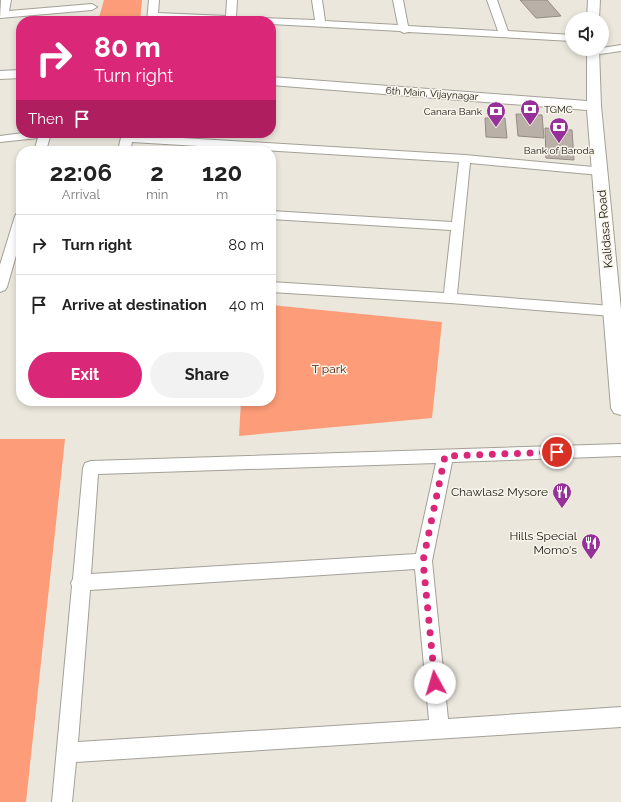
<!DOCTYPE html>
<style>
:root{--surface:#fff;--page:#f2f2f2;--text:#222;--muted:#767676;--line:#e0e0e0;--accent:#db2777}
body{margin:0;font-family:Raleway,sans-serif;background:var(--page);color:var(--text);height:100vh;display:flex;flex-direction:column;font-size:15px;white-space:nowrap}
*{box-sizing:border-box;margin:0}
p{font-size:13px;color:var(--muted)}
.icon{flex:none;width:22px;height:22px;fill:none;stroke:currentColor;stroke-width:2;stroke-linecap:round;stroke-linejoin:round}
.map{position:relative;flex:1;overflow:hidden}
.panel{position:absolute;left:16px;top:146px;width:260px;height:260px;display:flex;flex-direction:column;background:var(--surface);border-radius:16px;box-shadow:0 2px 6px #0003}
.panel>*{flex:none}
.banner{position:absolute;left:16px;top:16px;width:260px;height:122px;border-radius:16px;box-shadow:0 2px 6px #0003;background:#db2777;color:#fff;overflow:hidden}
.tools{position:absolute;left:565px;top:12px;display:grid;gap:8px}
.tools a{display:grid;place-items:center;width:44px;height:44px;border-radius:50%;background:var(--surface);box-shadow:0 2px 6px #0003;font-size:20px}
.pin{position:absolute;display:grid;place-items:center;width:34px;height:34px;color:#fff;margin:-17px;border:2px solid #fff;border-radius:50%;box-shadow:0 1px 4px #0007}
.me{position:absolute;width:44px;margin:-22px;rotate:354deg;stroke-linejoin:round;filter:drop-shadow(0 0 3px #0008)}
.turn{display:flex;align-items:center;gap:14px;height:84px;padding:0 12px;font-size:18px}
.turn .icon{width:52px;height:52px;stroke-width:2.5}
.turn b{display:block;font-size:28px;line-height:34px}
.then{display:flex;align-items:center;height:38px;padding:0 12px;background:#0003;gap:8px;font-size:15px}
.eta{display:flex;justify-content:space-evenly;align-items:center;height:68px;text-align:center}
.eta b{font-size:24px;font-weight:700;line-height:28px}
.button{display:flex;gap:8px;margin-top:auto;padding:8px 12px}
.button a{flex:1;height:46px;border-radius:24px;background:var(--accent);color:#fff;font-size:16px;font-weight:700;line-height:46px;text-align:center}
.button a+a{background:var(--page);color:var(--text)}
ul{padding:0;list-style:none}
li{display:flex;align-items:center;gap:12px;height:60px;padding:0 12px;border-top:1px solid var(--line)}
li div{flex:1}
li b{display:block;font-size:15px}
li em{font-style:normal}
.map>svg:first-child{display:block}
</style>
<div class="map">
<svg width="621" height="802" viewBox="0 0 621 802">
<rect width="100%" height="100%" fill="#ebe7dd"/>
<path fill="#fd9c78" d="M104,0H142L140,21H98Z
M271,305L442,322L432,418L239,436L241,401H271Z
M0,439H65L26,802H0Z"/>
<path fill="#b9b0a8" stroke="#938b84" d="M520,0H547L561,16L536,18Z
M516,114L542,115L544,138L518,136Z
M485,118H505L507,138L486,137Z
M545,128L572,130L574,160L546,158Z"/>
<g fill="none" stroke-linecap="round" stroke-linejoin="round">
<g stroke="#a3a096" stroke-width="2">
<path id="minor" d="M1,0H11L9,11L92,4L97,7L92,10L0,18Z
M149,0H159L158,13L226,16L227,0H237L236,17L315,20L312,0H322L325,21L398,25L393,0H403L408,26L498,31L487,0H497L508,31L572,35V41L408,32L404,33L400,31L271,24V21L157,19V21H147Z
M621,45V51L593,55L588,52L593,49H602V48Z
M23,133H51L46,151H34L38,138L0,142V136Z
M122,133H134L133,135L465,155L604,168L606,171L604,174L600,175L470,163L457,294L612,306L617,308L619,311L617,314L612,316L450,303L271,292V282L444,293L451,230L271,219V211L452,222L459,162L132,142L130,151H118Z
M21,212V238L7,287L5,290L0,292V265L15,216L17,213Z
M621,444V456L452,462L432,561L448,719L621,707V727L76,762L72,802H52L72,586L71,583L73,579L83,468L85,463L91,461ZM436,463L416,554L91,574L98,474ZM415,569L429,720L78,742L90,590Z"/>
</g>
<g stroke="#a3a096" stroke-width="2">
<path id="tertiary" d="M588,0H600L599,19H587Z
M587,49H599L601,106L621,310V415L614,413L611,408L587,110L271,85V77L587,101Z
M21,70V78L0,79V71Z"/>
</g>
<use href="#minor" fill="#fff" fill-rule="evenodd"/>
<use href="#tertiary" fill="#fff" fill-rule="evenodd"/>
</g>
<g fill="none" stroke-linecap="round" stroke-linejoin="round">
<path stroke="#db2777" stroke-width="7" stroke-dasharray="0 12.6" d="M435,683L423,561L445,456L557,452"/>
</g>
<defs>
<g id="bank-pin" transform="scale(1)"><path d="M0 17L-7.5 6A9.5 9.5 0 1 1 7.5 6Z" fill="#953198" stroke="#f8f4ea"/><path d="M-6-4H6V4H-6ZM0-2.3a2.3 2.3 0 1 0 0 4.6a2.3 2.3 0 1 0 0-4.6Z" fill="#fff"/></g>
<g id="restaurant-pin" transform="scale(1)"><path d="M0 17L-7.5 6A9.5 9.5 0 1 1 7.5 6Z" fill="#953198" stroke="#f8f4ea"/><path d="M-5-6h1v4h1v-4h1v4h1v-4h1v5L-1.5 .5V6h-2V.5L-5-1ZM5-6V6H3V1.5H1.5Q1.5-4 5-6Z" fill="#fff"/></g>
</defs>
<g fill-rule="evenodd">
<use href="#bank-pin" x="530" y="109"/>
<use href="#bank-pin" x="496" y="111"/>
<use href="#bank-pin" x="559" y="127"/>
<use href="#restaurant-pin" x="562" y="492"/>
<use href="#restaurant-pin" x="591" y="543"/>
</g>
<g text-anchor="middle" stroke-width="3" stroke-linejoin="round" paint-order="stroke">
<g font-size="10" fill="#191814" stroke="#f8f4ea">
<text transform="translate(432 93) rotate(4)" y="4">6th Main, Vijaynagar</text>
</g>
<g font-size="10" fill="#191814" stroke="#f8f4ea" text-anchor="start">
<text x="544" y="113">TGMC</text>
<text x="482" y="115" text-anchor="end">Canara Bank</text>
<text x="559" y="154" text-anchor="middle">Bank of Baroda</text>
</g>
<g font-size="12" fill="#191814" stroke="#f8f4ea">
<text transform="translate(605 229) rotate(-95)" y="4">Kalidasa Road</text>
</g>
<g font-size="12" fill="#5c2005" stroke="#f8f4ea">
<text x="329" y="373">T park</text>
</g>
<g font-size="12" fill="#191814" stroke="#f8f4ea" text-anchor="end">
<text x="548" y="496">Chawlas2 Mysore</text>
<text x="577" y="540">Hills Special<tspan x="577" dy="14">Momo's</tspan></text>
</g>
</g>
</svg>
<div class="tools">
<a><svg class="icon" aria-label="sound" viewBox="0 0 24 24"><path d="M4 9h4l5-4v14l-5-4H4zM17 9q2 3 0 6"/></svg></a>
</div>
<div class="pin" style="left:557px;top:452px;background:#d93025"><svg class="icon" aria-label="arrive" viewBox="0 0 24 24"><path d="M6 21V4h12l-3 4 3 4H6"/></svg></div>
<svg class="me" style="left:435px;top:683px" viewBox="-20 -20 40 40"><circle r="19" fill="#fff"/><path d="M0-13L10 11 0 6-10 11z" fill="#db2777"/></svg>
<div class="banner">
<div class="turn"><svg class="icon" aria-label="right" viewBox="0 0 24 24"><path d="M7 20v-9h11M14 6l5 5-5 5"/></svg><div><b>80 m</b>Turn right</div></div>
<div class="then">Then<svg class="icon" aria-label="arrive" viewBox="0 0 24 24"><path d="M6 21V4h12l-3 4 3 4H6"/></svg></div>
</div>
<section class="panel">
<div class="eta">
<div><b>22:06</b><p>Arrival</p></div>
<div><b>2</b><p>min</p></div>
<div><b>120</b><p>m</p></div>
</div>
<ul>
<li><svg class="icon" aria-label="right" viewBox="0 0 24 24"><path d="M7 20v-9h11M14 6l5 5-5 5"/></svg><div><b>Turn right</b></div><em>80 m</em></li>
<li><svg class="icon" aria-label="arrive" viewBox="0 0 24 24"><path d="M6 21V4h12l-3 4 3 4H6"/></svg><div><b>Arrive at destination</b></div><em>40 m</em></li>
</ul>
<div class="button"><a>Exit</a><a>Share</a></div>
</section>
</div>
